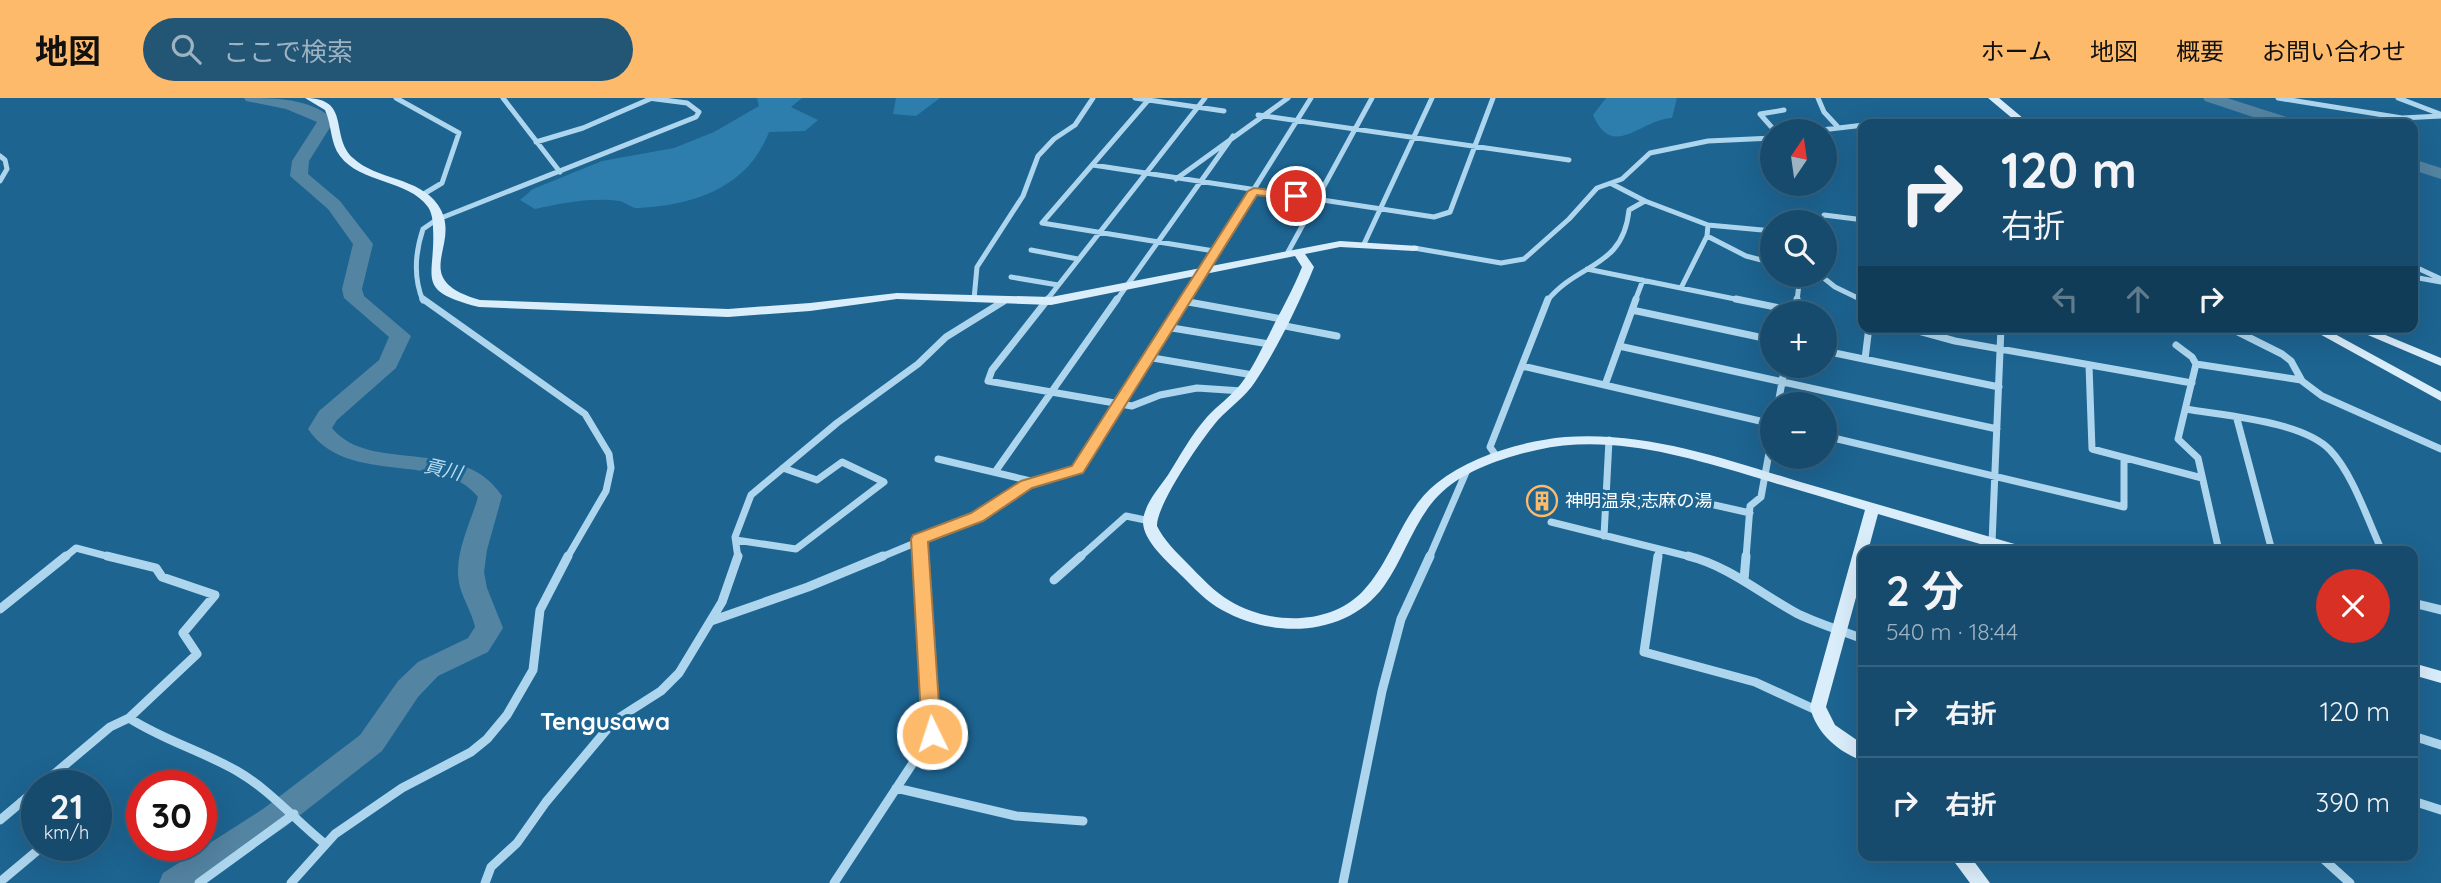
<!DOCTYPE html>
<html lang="ja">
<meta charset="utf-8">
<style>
:root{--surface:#164b6d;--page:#235575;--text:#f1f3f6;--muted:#9eb3c2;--line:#356380;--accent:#feba6b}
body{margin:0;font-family:Quicksand,"Noto Sans JP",sans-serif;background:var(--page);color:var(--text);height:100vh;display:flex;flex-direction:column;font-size:26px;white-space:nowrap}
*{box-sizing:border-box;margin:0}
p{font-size:23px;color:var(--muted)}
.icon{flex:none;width:38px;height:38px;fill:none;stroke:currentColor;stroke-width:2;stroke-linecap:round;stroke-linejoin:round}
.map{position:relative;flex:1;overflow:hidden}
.sheet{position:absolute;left:1858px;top:448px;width:560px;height:315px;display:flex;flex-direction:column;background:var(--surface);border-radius:14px;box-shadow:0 7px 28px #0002,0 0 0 2px var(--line)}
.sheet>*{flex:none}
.hud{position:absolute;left:1858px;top:21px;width:560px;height:214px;border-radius:14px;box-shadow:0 7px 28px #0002,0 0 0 2px var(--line);background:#164b6d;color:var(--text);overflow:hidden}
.needle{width:46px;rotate:13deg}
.tools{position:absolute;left:1760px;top:21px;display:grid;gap:14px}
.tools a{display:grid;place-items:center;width:77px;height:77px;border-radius:50%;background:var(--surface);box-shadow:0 7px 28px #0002,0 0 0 2px var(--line);font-size:35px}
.speed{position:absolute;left:21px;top:672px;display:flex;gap:14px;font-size:35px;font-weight:700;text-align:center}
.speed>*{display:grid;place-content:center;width:91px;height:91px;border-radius:50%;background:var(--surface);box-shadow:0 7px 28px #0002,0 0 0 2px var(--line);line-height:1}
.speed small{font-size:18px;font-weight:400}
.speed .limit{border:10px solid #d22;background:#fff;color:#111}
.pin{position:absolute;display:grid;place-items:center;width:60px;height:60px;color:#fff;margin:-30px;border:4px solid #fff;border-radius:50%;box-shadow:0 2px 7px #0007}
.me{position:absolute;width:77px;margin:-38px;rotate:356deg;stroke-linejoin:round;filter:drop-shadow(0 0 5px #0008)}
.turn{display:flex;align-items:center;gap:24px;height:147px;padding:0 28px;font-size:32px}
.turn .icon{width:91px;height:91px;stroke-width:2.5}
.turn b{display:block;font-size:49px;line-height:60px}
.lanes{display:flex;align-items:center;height:66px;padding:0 28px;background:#0003;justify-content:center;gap:35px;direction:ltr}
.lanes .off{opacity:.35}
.round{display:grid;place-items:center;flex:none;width:74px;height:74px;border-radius:37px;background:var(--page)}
.headline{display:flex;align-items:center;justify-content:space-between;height:119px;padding:0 28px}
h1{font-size:42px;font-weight:700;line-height:52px}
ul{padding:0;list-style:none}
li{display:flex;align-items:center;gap:21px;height:91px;padding:0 28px;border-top:2px solid var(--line)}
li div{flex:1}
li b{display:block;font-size:26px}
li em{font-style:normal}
header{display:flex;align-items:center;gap:42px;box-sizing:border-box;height:98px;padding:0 35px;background:var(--accent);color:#111}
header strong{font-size:33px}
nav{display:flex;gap:38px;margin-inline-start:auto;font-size:24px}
.search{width:490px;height:63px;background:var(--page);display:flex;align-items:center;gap:18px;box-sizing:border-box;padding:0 24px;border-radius:38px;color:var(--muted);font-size:26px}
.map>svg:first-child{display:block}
</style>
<header>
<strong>地図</strong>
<div class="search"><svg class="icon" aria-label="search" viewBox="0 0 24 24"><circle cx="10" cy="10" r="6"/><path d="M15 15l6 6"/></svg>ここで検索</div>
<nav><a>ホーム</a><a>地図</a><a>概要</a><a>お問い合わせ</a></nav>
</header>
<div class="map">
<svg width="2441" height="785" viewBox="0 0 2441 785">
<rect width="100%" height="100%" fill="#1d6491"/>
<path fill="#2d7ead" d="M757,0H802L791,9L818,22L805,33L769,34C748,89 695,107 639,110C632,111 627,105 620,103C592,99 561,105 535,111L520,102L533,91L602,63L674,50L714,34L759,8Z
M896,0H940L916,18L893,16Z
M1606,0H1677L1672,20C1641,21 1613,63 1593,17Z"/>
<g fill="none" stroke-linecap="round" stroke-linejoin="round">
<path fill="#5384a2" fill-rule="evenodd" d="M244,0C273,0 314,0 334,23L309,63L308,76L340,103L373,146L362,191L364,198L411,238L396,270L337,322L332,330C370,377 463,337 502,398L487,452L484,474L487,490L503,530L488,554L438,578L418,599L382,653L285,729L202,785H159L163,775L263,711L360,637L398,583L418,564L468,540L475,529C472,515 464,503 460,489C452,459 470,427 478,399C442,352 348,390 308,331L319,313L379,262L389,239L344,200L342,191L353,146L328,111L290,78L292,63L317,24L286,11L246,3Z
M2203,0H2227L2296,22L2298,26H2274L2205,3Z
M2413,61L2441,70V81L2413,72Z"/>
<path stroke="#add6ee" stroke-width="5" d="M396,0L459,35L442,85L422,97
M503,0L560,74
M1135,0L1224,13
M1150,0L1042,125L1214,153
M1818,0L1824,14L1837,28
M2278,0L2402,20L2441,18
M2398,0L2440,16
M1258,17L1569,62
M2151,23L2153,26
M1974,26L1995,24
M1775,33L1760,16L1784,12
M1813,33L1864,27
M536,44L583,30L650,1
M0,58L5,62L7,71L0,83
M1093,67L1434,119L1450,114L1493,0
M1176,81L1288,0
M1612,86L1645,103L1708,127L1707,138L1746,158L1773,165
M1821,124L1824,117L1864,122
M1708,127L1773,133
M1364,146L1432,0
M1414,150L1501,165L1524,161L1569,121L1597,90L1622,81L1650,55L1708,43L1773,40
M1031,152L1078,161
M1288,154L1372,0
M2413,168L2441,181
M1587,171L1745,203
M1820,177L1835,189L1864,203
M1011,179L1058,187
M2413,179L2441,184
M1681,190L1707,138
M974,201L977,169L1023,98L1038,58L1054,41L1075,27L1093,0
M423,203C413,179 415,155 423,131L436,122L696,19L699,14L687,5L648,0
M1046,203L1205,0
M1116,203L1233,38
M1184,203L1311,0
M1547,203C1578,164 1623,171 1629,112L1645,103
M1635,203L1643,182
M1797,203L1800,177"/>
<path stroke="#add6ee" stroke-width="7" d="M423,201L585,316L609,356L611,370L606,393L567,460
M1048,201L992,272L988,283L1132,308L1160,297L1197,290L1242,293
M1736,201L1795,213
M1860,201L1864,203
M1183,203L1282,221
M1632,212L1773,242
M1795,215L1797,201
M1280,227L1337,238
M1166,229L1269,246
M1904,229L1955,243L2192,285
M1983,229L2001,231
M2228,229L2282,256L2291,263L2302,283L2322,298L2441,351
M2176,247L2192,259L2196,266
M1619,248L1997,331
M1825,253L1999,289
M1147,259L1253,277
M1865,261L1869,229
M2089,267L2092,351L2202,380
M1522,268L1773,326
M1605,287L1636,201
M1778,306L1785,268
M2186,311C2225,318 2302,323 2330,352C2353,376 2368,423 2382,453
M2237,321L2272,453
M1825,338L2124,409V360
M1497,359L1490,349L1548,201
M938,361L1035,384
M995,374L1117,201
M1692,402L1750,415
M1551,424L1695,460
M1604,438L1609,342
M919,441L920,460
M736,442L796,451L884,384L842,364L817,382L783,370
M1992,445L2001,229
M2219,453L2198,360L2178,341L2196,266L2301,282
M64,460L76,450L114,460
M738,460L735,439L751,397L837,325L918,266L946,239L1004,203
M879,460L977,419L1026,387L1078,372L1185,201
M1079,460L1126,418L1150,423
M1429,460L1467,372
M1658,460L1659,451
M1746,460L1750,408L1761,399L1773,333"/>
<path stroke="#add6ee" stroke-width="9" d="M1658,458L1644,554L1755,584L1816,612
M1688,458C1729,468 1761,496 1798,516C1819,526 1842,533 1864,541
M1054,482L1081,458
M1744,482L1746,458
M2413,505L2441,512
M0,511L66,458
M711,523L808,489L883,458
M129,620C163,642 202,653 237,673C270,692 295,722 325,746
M2413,638L2441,647
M40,688L110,629L129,620L197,556L183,535L215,497L162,479L156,470L107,458
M896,690L1016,718L1083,723
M2413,703L2441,712
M21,704L37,710
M0,722L37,691
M2320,758L2350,785
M0,784L44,747
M199,785L294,716
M291,785L335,736L402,690L471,654L487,641L507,617L533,572L540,512L568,458
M485,785L491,769L517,745L546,704L614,623L661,593L679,575L722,504L738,458
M834,785L932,636L920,458
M1343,785L1382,593L1401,521L1430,458"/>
<path fill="#daedfa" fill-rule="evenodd" d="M305,0C352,0 329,38 353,60C376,82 419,79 438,107C465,147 405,180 480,202L728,211L810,205L897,195L1051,199L1340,143L1418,148V152L1414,153L1340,149L1305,156L1314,169C1298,208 1278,249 1255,284C1245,299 1230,309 1218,322C1203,339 1156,407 1157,428C1164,442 1176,454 1187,465C1200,478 1214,494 1230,503C1270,527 1330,528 1363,493C1393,462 1402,412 1437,385C1470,358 1523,343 1565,339C1645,333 1722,360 1797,383C1873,405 1949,427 2025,449L2027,453H2004L1878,416L1868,453H1864V470L1826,609L1835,627L1864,647V663C1839,655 1816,635 1810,609L1865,412C1826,400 1787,389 1748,377C1680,357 1608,336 1537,352C1504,359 1462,373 1438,398C1414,423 1404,460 1384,488C1347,539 1274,541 1222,512C1207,504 1194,490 1182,478C1168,464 1137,439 1144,417C1148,402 1159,390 1168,377C1180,358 1191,337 1207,319C1217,308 1230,299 1240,287C1252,272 1260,253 1269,237C1280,214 1293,192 1302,169L1295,158L1051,207L897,201L810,213L728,219L479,209C413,192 436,181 433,130C433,123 432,115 428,109C408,81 361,86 340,58C330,45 332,27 325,12Z
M1988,0H1999L2030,26H2019Z
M2307,229H2322L2441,294V303Z
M2349,229H2366L2441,260V268Z
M2413,565L2441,573V585L2413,577Z
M1950,758H1970L1990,785H1970Z"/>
</g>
<path fill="#feba6b" stroke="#a57946" stroke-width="2" d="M1254,90L1296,95L1301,98L1296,102L1257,97L1083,375L1032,390L983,423L928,444L941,636L939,641L932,643L925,641L922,636L911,441L913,437L971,415L1021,383L1072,368L1248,93Z"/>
<defs>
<g id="building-ring" transform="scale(1.575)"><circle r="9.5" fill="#1d6491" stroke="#feba6b" stroke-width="1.5"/><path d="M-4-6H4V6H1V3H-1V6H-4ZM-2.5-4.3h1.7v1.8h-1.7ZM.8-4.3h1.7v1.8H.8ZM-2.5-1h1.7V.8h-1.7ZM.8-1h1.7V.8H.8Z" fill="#feba6b"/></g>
</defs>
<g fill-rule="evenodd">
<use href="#building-ring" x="1542" y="403"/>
</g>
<g text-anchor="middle" stroke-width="6" stroke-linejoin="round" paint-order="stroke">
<g font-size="18" fill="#fff" stroke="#1d6491" text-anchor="start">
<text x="1565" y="409">神明温泉;志麻の湯</text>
</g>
<g font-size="19" font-style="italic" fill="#b9dff5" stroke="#1d6491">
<text transform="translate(443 371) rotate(13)" y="7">貢川</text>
</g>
<g font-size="24" font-weight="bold" fill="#fff" stroke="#1d6491">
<text x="605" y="632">Tengusawa</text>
</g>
</g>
</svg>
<div class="tools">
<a><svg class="needle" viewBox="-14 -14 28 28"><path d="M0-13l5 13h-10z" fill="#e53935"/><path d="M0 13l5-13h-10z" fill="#9eb3c2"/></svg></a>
<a><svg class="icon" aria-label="search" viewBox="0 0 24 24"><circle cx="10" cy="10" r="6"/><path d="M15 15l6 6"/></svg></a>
<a>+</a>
<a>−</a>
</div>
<div class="speed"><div>21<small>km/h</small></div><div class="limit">30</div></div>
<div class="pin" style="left:1296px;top:98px;background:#d93025"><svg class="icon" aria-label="arrive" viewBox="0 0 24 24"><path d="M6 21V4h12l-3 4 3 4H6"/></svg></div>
<svg class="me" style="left:932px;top:636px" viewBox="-20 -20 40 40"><circle r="17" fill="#feba6b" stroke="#fff" stroke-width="3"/><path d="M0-11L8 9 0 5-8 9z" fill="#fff"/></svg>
<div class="hud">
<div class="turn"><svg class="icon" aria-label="right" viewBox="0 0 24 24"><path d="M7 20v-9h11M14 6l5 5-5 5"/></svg><div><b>120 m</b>右折</div></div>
<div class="lanes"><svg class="icon off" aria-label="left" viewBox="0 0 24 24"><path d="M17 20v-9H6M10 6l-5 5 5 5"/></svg><svg class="icon off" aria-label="ahead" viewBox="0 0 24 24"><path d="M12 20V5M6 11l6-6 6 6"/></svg><svg class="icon" aria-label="right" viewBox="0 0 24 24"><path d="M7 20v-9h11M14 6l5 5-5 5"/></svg></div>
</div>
<section class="sheet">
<div class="headline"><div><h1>2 分</h1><p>540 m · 18:44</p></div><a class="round" style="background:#d93025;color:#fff"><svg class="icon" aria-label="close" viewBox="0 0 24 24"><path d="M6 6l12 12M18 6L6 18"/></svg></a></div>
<ul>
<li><svg class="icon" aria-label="right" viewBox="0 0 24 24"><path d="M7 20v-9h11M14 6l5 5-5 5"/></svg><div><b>右折</b></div><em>120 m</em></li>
<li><svg class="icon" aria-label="right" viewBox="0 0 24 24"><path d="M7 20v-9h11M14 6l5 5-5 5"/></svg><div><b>右折</b></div><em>390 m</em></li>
</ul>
</section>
</div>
